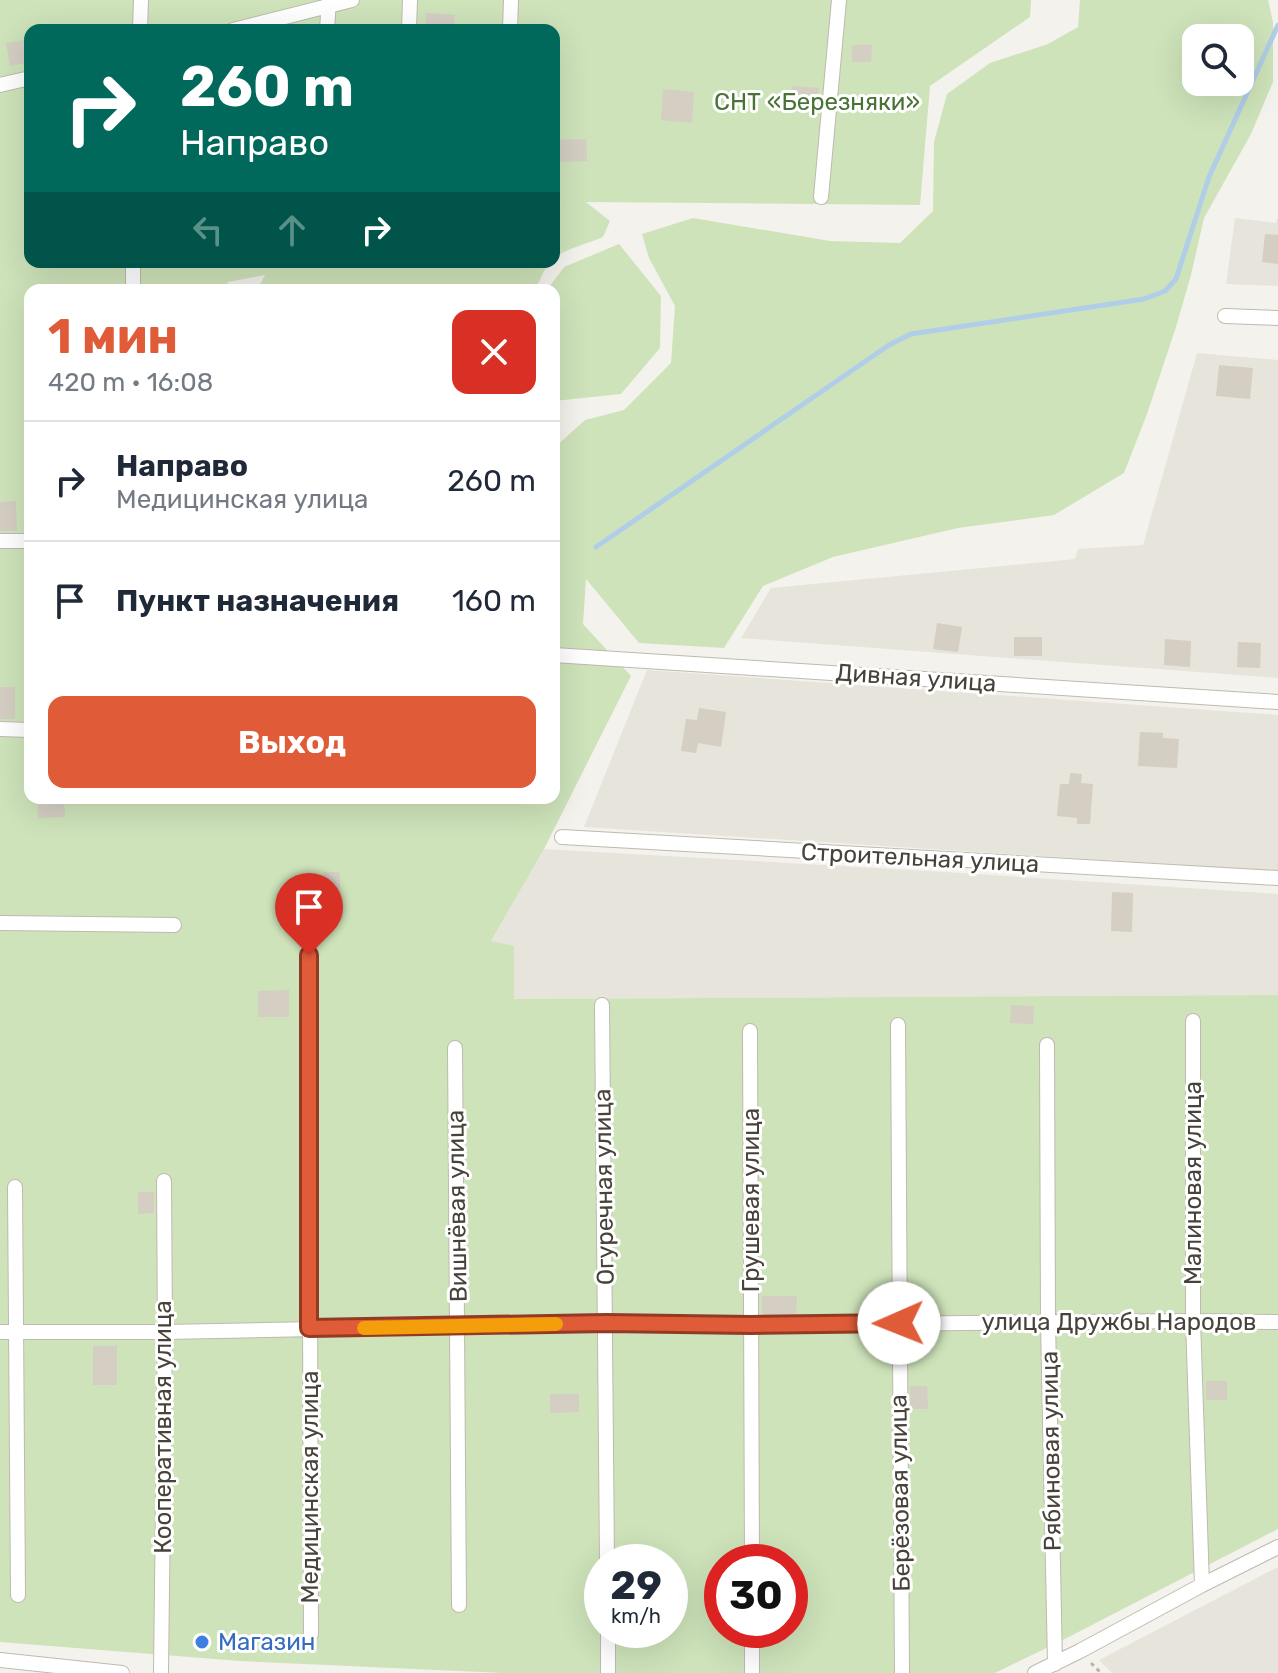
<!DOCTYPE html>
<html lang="ru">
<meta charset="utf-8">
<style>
:root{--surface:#fff;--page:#f6f6f7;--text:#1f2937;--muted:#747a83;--line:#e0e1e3;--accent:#e05b37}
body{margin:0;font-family:Rubik,sans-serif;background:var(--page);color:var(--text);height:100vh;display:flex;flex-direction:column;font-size:30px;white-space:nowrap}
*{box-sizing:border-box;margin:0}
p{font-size:26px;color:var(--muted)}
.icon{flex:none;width:44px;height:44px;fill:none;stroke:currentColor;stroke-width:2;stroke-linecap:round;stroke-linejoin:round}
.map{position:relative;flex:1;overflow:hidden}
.sheet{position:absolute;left:24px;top:284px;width:536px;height:520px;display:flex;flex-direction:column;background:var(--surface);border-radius:16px;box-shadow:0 8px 32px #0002}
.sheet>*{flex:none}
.banner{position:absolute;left:24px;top:24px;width:536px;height:244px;border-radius:16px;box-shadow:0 8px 32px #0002;background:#00695c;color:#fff;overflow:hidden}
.controls{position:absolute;left:1182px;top:24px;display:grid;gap:16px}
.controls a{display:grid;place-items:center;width:72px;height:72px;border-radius:16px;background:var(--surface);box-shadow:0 8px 32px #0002;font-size:40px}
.speed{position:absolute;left:584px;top:1544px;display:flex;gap:16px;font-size:40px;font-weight:700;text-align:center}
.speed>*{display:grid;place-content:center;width:104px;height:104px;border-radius:50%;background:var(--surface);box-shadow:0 8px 32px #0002;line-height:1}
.speed small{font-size:20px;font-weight:400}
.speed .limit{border:12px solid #d22;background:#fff;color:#111}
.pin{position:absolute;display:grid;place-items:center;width:68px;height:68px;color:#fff;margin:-82px -34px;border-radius:50% 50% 50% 0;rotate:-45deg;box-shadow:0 0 8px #0007}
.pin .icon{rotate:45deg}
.me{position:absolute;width:88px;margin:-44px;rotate:269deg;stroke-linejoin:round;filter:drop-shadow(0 0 6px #0008)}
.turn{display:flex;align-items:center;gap:28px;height:168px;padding:0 24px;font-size:36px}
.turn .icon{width:104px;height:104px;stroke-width:2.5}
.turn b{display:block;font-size:56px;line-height:68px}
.lanes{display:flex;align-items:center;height:76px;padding:0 24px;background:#0003;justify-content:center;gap:40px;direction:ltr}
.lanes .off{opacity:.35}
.round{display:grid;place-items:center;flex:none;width:84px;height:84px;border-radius:16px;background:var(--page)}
.summary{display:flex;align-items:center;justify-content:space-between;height:136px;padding:0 24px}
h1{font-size:48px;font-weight:700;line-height:60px;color:var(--accent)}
.cta{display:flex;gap:16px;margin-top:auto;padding:16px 24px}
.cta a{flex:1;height:92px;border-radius:16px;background:var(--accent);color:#fff;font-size:32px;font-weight:700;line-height:92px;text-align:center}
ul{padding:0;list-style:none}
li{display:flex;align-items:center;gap:24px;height:120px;padding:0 24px;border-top:2px solid var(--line)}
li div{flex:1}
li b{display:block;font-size:30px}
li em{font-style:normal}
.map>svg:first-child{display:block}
</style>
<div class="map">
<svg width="1278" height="1673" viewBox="0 0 1278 1673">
<rect width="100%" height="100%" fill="#f4f2ec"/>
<path fill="#e7e4db" d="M1278,217V286L1226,284L1235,218L1276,223Z
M1197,353L1278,360V678L741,638L771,588L1075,559L1078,549L1143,545Z
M647,670L1278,715V871L584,827Z
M544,849L945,872L1278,894V995L513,999L514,947L491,941Z
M1278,1567V1673H1112L1099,1660Z"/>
<path fill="#cee3ba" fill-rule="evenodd" d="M0,0H1031L1030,17L930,86L920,205L586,202L610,221L603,237C589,243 562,250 554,259V204L562,202L554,201V30H30V262H552L544,271L535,290H257L265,275L228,282L227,290H30V798H554V448L585,420L624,410L671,363L675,306L649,258L642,234L693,218L830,241L900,243L933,211L934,142L947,94L990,63L1048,44L1078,27L1080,0H1268L1273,22V82L1251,134L1204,218L1191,275L1176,327L1147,414L1124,473L1054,515L958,528L833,557L763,586L724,648L639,643L586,579L583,624L631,676L544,849L491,941L514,946V999L1278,995V1529L1059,1642L995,1673H503L240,1661L0,1642ZM1196,38H1240V82H1196ZM602,1562H670V1630H602ZM722,1562H790V1630H722Z
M619,244L661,296L660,348L621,394L554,401V290H547L564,267Z"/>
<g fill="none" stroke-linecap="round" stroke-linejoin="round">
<path stroke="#b0cee8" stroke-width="5" d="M596,547L889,345L911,334L1144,299L1165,291L1176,279L1209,177L1278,25"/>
</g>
<path fill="#d4cec3" d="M426,13L455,15L454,30H425Z
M30,39V62L10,66L6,43Z
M852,45H872L871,62H852Z
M792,86L819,88L817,109L791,106Z
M663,89L694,92L692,123L661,120Z
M586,139L587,161L554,162V140Z
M1265,234L1278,235V264L1262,262Z
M1219,365L1253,368L1250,399L1216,396Z
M16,501L17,531H0V502Z
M937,623L962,627L958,652L933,649Z
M1014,637H1042V656H1014Z
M1165,639L1191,641L1190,667L1164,665Z
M1238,642L1261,643L1260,668L1237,667Z
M0,687H15V719H0Z
M699,708L726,712L721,747L698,743L696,753L681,751L686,719L697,720Z
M1140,732L1163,733V738L1179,739L1177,768L1138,766Z
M1070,773L1082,774L1081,783L1093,784L1090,824H1077V818L1057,816L1060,784H1069Z
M37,798H64L65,817L38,818Z
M324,872H340V898L343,899V919H310L311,878H324Z
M1112,892L1133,893L1132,932L1111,931Z
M289,990V1017H258V991Z
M1011,1005L1034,1006L1033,1024L1010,1023Z
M138,1192H154V1213L138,1214Z
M762,1296H797L796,1315H762Z
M93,1346H117V1385H93Z
M1206,1381H1227V1400H1206Z
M910,1386H927L928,1409H910Z
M550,1394H579V1412L550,1413Z"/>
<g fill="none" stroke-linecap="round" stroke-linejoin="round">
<g stroke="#bfbaaf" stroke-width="16">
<path id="minor" d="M140,30L141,0
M233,30L352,0
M327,30L329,0
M409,30L410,0
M510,30L511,0
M0,85L30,78
M821,197L839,0
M133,262V290
M1225,316L1278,318
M0,541H30
M554,655L1278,702
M0,729L30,730
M562,837L1278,878
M0,923L174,925
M309,955L311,1634
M602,1005L607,1562
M1193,1021V1321L1202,1585
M898,1025L902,1673
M750,1031L752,1562
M1047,1045L1048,1322L1055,1664
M455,1048L459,1605
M15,1187L18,1595
M0,1332H165L606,1323L751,1325L1193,1321L1278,1322
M608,1630V1673
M752,1630V1673
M0,1660L122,1673
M161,1673L165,1332L164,1181
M1035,1673L1080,1651L1202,1585L1278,1547"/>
</g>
<path stroke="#bfb6a2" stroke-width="3" stroke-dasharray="4 4" stroke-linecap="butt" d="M1091,1663L1101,1673"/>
<use href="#minor" stroke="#fff" stroke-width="14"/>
</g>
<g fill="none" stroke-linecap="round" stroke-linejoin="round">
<g stroke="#923b24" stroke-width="20">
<path id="route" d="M309,955V1328L606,1323L751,1325L899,1323"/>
</g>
<use href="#route" stroke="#e05b37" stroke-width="14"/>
<path stroke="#f59e0b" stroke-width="14" d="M364,1328L556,1324"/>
</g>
<circle fill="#3f7fe0" stroke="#fff" stroke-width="3" cx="202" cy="1642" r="8"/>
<g text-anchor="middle" stroke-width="6" stroke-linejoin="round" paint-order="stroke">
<g font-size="24" fill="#487334" stroke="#fff">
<text x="817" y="110">СНТ «Березняки»</text>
</g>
<g font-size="24" fill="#48433a" stroke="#fff">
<text transform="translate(916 678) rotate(4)" y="8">Дивная улица</text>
<text transform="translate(920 858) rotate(3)" y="8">Строительная улица</text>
<text transform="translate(1193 1183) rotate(-90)" y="8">Малиновая улица</text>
<text transform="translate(604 1187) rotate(-91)" y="8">Огуречная улица</text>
<text transform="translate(751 1200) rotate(-90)" y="8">Грушевая улица</text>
<text transform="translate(457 1206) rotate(-91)" y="8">Вишнёвая улица</text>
<text x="1119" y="1330">улица Дружбы Народов</text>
<text transform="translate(163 1427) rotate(-90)" y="8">Кооперативная улица</text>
<text transform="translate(1051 1451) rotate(-91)" y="8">Рябиновая улица</text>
<text transform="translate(310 1487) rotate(-90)" y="8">Медицинская улица</text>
<text transform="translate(900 1493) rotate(-91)" y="8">Берёзовая улица</text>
</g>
<g font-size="24" fill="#366cbe" stroke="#fff" text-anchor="start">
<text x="218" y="1650">Магазин</text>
</g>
</g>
</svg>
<div class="controls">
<a><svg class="icon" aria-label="search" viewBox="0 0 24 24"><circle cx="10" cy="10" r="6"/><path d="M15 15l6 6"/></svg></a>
</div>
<div class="speed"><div>29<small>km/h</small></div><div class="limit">30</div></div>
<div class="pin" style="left:309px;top:955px;background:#d93025"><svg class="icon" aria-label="arrive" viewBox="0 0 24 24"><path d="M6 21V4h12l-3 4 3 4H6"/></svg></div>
<svg class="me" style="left:899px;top:1323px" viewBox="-20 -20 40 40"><circle r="19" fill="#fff"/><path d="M0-13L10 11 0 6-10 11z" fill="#e05b37"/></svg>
<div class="banner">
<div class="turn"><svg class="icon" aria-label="right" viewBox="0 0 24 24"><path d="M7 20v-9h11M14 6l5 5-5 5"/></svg><div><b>260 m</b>Направо</div></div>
<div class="lanes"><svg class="icon off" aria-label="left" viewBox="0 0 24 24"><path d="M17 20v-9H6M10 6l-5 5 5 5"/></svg><svg class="icon off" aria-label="ahead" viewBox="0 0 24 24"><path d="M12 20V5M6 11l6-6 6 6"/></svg><svg class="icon" aria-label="right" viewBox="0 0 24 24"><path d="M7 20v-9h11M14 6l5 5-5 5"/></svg></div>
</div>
<section class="sheet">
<div class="summary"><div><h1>1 мин</h1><p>420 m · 16:08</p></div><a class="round" style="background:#d93025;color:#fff"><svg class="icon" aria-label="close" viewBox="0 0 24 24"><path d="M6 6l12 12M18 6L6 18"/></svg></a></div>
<ul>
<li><svg class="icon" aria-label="right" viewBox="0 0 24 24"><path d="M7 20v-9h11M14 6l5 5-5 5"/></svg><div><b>Направо</b><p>Медицинская улица</p></div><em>260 m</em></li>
<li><svg class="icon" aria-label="arrive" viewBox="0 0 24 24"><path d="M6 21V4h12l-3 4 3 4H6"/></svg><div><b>Пункт назначения</b></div><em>160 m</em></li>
</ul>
<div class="cta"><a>Выход</a></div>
</section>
</div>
